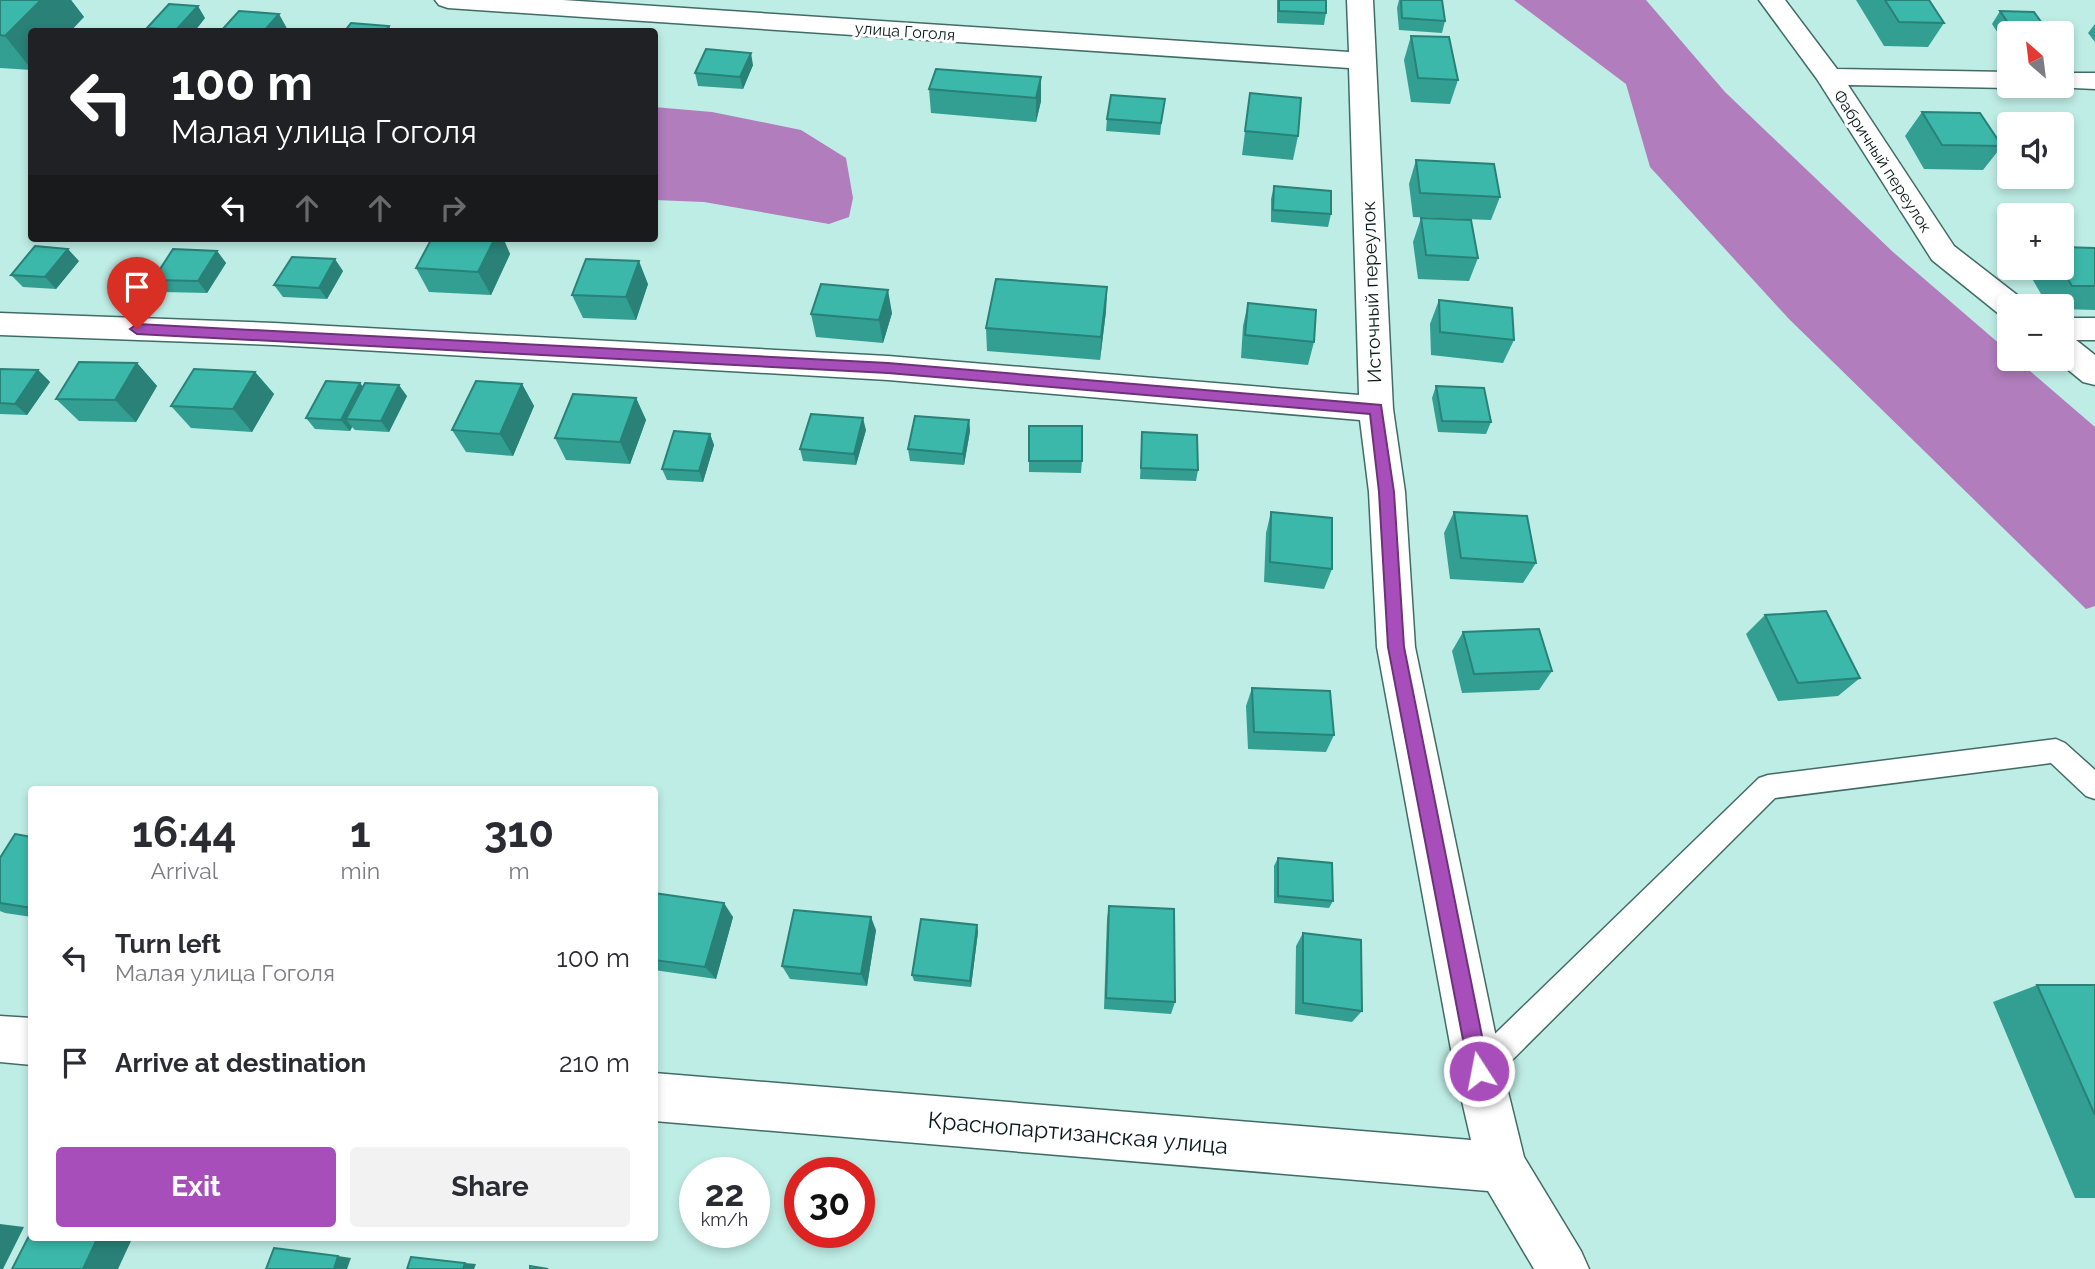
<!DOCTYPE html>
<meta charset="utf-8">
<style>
:root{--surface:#fff;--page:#f2f2f3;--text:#2b2b33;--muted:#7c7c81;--accent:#a74eba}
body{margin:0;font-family:Raleway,sans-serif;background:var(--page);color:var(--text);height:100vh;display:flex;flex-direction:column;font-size:26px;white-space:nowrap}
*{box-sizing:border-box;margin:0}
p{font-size:23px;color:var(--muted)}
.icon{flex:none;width:38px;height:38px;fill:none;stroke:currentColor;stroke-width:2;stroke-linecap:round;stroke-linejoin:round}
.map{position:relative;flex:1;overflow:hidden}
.drawer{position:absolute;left:28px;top:786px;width:630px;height:455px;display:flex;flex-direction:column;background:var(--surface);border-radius:7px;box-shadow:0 4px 10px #0003}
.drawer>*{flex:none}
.banner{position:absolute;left:28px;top:28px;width:630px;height:214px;border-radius:7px;box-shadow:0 4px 10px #0003;background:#202124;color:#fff;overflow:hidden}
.needle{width:46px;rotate:332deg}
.fabs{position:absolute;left:1997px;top:21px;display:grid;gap:14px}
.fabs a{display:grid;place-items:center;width:77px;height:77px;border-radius:7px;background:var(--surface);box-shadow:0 4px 10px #0003;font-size:35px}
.speed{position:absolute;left:679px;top:1157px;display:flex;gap:14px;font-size:35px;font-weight:700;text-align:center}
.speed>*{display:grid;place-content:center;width:91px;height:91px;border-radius:50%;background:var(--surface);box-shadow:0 4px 10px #0003;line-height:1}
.speed small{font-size:18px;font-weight:400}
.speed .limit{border:10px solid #d22;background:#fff;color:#111}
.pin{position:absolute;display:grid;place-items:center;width:60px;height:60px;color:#fff;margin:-72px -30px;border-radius:50% 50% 50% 0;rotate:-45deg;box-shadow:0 0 7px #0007}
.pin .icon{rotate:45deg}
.me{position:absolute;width:77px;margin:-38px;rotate:349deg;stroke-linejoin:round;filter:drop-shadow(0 0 5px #0008)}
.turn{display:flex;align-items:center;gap:24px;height:147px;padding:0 28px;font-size:32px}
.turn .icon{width:91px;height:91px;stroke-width:2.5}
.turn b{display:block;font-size:49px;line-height:60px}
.lanes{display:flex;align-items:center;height:66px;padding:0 28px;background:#0003;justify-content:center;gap:35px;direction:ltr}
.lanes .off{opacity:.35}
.eta{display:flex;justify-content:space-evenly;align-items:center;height:119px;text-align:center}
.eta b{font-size:42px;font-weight:700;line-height:49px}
.button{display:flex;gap:14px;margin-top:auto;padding:14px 28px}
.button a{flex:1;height:80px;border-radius:7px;background:var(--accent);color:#fff;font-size:28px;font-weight:700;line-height:80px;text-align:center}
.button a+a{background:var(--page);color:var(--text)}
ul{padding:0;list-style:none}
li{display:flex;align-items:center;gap:21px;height:105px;padding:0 28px}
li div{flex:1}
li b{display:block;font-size:26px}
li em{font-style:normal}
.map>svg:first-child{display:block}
</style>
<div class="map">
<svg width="2095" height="1269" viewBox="0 0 2095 1269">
<rect width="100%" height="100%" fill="#beede5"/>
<path fill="#b17dbd" d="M1514,0H1646L1725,92L1893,252L2009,352V359H2016L2095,427V606L2086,609L1789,319L1650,167L1626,84Z
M654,107L712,112L801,130L846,158L853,198L849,217L829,224L704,202L655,200Z"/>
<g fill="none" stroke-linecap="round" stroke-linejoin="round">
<g stroke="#416c66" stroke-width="3">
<path id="lane" d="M2056,739L2065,743L2095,770V799L2086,796L2051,763L1775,798L1490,1082L1479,1086L1468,1082L1464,1071L1468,1060L1759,778L1768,775Z"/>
</g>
<g stroke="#416c66" stroke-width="3">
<path id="street" d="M435,0H563L1349,52L1347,0H1373L1393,409L1405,492L1415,647L1503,1071L1524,1157L1581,1251L1589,1269H1534L1488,1191L654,1121V1073L1471,1140L1455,1071L1377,647L1369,492L1360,420L888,380L274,345L0,335V313L274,323L888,356L1359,395L1349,68L448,8L439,5Z
M1759,0H1785L1837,69L2009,72V86H2018L2009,88L1848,85L1954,246L2021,298L2026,306H2009V317L1999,314L1932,260L1817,79Z
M2062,73H2095V89L2052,87L2062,86Z
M2062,318H2095V340H2076L2095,355V385L2083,382L2055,359H2062Z
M0,1016L32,1018V1065L0,1062Z"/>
</g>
<use href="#lane" fill="#fff" fill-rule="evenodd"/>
<use href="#street" fill="#fff" fill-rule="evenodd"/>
</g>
<path fill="#339e92" d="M0,0H71L84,17L32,32V70L0,68Z
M1277,0H1326V13L1324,25L1277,23Z
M1399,0H1442L1445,21L1442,33L1399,30L1397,8Z
M1856,0H1929L1944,23L1928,47L1884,46Z
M2000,11L2049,33H2009V50L1992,24Z
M205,18L194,32H149L147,28Z
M2095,24V42L2088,33Z
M1411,36L1458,80L1450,104L1411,102L1404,60Z
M753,65L743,89L698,86L695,73Z
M1041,77V101L1036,122L931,113L929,89Z
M1250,93L1298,136L1293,160L1242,155Z
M1163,111L1160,135L1106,131L1107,119Z
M1922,112L2002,146L1983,170L1924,169L1905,136Z
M1416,160L1500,197L1491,220L1413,217L1409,184Z
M1274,186L1331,214L1328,227L1271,222V199Z
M1421,218L1478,258L1469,281L1418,279L1413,242Z
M432,238H503L510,254L491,295L429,292L416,268Z
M2095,248V310L2062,309V306H2048L2027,270L2029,268H2062Z
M217,251L226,263L207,293L163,292L153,280Z
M79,261L56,289L23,287L11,275Z
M343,271L327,299L283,297L274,285Z
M648,284L636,320L583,318L572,295Z
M1107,287L1106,311L1100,360L987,351L986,328Z
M1439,300L1514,340L1503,363L1431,355L1430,324Z
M1248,303L1314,342L1308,365L1241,358L1243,326Z
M892,313L883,343L816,337L811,314Z
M137,363L157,386L136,422L79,421L56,399Z
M0,369L38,370L50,382L27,415L0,414Z
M255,372L274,394L252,432L191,428L171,406Z
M360,383L363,387L407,396L389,432L355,430L352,427L350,431L315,429L306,418Z
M522,384L534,406L513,456L466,452L452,430Z
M1436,386L1491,422L1486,434L1438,432L1432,398Z
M636,398L646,420L630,464L566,460L555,438Z
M969,420L970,431L964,465L910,461L908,449Z
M866,430L856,465L803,461L800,449Z
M1142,432L1198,470L1196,481L1140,479Z
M710,434L714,445L703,482L667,480L662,469Z
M1029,461H1082L1081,473L1029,472Z
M1271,512L1332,569L1324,589L1264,582L1266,533Z
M1454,512L1536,563L1523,583L1450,579L1444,533Z
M1765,615L1860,678L1838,696L1778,701L1746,634Z
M1463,632L1552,671L1539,690L1462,693L1452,651Z
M1252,688L1334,735L1326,752L1248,749L1246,706Z
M32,837V917L5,913L0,911V858Z
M1278,858L1333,901L1329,908L1274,903V866Z
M654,893L733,917L716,979L654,970Z
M1109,906L1175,1002L1171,1014L1104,1009L1107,919Z
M977,925L978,932L971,987L914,981L912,975Z
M876,930L867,986L790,979L782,966Z
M1303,933L1362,1011L1352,1022L1295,1014L1296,946Z
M2037,985H2095V1198H2075L1993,1002Z"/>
<path fill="#298177" d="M41,0H71L84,17L70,32H32V70L5,36Z
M198,6L205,18L194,32H176V30Z
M279,14L289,32H263Z
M389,26L392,32H385Z
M751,53L753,65L743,89L740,77Z
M1041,77V101L1036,122V98Z
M495,238H503L510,254L491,295L478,272Z
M68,249L79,261L56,289L45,277Z
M217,251L226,263L207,293L198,281Z
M335,259L343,271L327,299L319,288Z
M639,261L648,284L636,320L626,297Z
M1107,287L1106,311L1100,360L1101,337Z
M888,290L892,313L883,343L879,320Z
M137,363L157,386L136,422L115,400Z
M38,370L50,382L27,415L15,404Z
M255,372L274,394L252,432L233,409Z
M360,383L368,394L346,419L352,427L350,431L341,420Z
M522,384L534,406L513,456L500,434Z
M399,385L407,396L389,432L381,421Z
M636,398L646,420L630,464L620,442Z
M863,418L866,430L856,465L854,454Z
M969,420L970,431L964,465L963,454Z
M710,434L714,445L703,482L699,471Z
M724,903L733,917L716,979L705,967Z
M871,917L876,930L867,986L861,974Z
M977,925L978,932L971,987L970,981Z
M0,1224L24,1227L3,1269H0Z
M98,1237L131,1241L118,1269H83Z
M338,1256L351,1258L347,1269H334Z
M465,1263L476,1264L474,1269H463Z"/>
<path fill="#3bb8aa" stroke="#298177" stroke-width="2" d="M0,0H41L5,36L0,35Z
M1279,0H1326V13L1279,11Z
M1401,0H1442L1445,21L1402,18Z
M1885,0H1929L1944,23L1899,22Z
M169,4L198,6L176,30L147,28Z
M239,11L279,14L263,32H220Z
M2000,11L2034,12L2049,33H2015Z
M351,23L389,26L385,32H344Z
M1411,36L1449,37L1458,80L1418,78Z
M706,49L751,53L740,77L695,73Z
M936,69L1041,77L1036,98L929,89Z
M1250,93L1301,98L1298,136L1245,131Z
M1111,95L1165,99L1161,123L1107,119Z
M1922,112L1980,113L2002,146L1942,145Z
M1416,160L1494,164L1500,197L1420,193Z
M1274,186L1331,191V214L1273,210Z
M1421,218L1471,220L1478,258L1426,255Z
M432,238H495L478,272L416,268Z
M35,246L68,249L45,277L11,275Z
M2062,247L2095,248V286H2072L2061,268Z
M173,249L217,251L198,281L153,280Z
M292,257L335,259L319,288L274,285Z
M586,259L639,261L626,297L572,295Z
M996,279L1107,287L1101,337L986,328Z
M821,284L888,290L879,320L811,314Z
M1439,300L1512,308L1514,340L1440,332Z
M1248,303L1316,310L1314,342L1245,335Z
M79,362L137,363L115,400L56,399Z
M0,369L38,370L15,404L0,403Z
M194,369L255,372L233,409L171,406Z
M326,381L360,383L341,420L306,418Z
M476,381L522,384L500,434L452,430Z
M365,383L399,385L381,421L346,419Z
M1436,386L1484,388L1491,422L1442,421Z
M573,394L636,398L620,442L555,438Z
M811,414L863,418L854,454L800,449Z
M915,416L969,420L963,454L908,449Z
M1029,426H1082V461H1029Z
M674,431L710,434L699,471L662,469Z
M1142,432L1197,435L1198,470L1141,468Z
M1271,512L1332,518V569L1270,562Z
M1454,512L1527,516L1536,563L1461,558Z
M1826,611L1860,678L1798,683L1765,615Z
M1539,629L1552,671L1474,674L1463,632Z
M1252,688L1330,691L1334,735L1254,732Z
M15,834L32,837V908L0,903V858Z
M1278,858L1332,863L1333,901L1278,896Z
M654,893L724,903L705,967L654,960Z
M1109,906L1174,909L1175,1002L1106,998Z
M794,910L871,917L861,974L782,966Z
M921,919L977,925L970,981L912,975Z
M1303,933L1361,940L1362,1011L1303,1003Z
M2037,985H2095V1115Z
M32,1230V1237H98L83,1269H12Z
M274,1248L338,1256L334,1269H266Z
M411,1257L465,1263L463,1269H407Z
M530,1266L548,1269H530Z"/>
<path fill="#a74eba" stroke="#6d3379" stroke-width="2" d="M137,324L888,363L1381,405L1394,492L1404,647L1489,1071L1486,1078L1479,1081L1472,1078L1469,1071L1388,647L1379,492L1370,414L888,373L137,334L130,329Z"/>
<g text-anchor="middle" stroke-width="6" stroke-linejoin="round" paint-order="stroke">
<g font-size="16" fill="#081a17" stroke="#fff">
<text transform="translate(905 31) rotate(4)" y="6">улица Гоголя</text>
<text transform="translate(1883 161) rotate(57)" y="6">Фабричный переулок</text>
</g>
<g font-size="19" fill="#081a17" stroke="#fff">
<text transform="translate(1371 292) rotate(-92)" y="7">Источный переулок</text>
</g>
<g font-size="23" fill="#081a17" stroke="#fff">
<text transform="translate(1078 1133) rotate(5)" y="8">Краснопартизанская улица</text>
</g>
</g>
</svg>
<div class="fabs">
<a><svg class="needle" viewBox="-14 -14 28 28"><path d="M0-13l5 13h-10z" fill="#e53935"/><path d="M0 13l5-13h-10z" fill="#7c7c81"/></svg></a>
<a><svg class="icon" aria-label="sound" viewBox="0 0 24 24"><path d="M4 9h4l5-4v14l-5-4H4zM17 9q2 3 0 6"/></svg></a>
<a>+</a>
<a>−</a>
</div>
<div class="speed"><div>22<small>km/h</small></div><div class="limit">30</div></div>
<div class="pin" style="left:137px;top:329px;background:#d93025"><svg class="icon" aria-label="arrive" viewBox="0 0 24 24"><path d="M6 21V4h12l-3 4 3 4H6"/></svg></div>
<svg class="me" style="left:1479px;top:1071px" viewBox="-20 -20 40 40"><circle r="17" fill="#a74eba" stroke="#fff" stroke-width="3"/><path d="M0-11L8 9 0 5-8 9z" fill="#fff"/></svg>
<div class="banner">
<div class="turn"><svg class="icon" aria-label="left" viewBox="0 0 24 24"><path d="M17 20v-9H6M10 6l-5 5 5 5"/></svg><div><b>100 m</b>Малая улица Гоголя</div></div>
<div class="lanes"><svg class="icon" aria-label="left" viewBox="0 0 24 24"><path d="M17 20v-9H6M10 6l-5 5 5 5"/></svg><svg class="icon off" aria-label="ahead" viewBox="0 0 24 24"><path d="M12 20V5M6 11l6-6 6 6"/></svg><svg class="icon off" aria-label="ahead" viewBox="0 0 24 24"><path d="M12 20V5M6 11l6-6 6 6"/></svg><svg class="icon off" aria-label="right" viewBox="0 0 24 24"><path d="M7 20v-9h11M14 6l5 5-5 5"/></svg></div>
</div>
<section class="drawer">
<div class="eta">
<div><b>16:44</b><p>Arrival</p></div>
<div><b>1</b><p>min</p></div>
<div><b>310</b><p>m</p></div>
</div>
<ul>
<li><svg class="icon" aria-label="left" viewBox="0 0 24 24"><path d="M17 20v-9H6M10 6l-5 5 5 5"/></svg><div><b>Turn left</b><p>Малая улица Гоголя</p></div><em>100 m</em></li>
<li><svg class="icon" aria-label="arrive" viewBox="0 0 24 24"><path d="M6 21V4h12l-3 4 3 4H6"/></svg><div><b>Arrive at destination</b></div><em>210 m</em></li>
</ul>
<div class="button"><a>Exit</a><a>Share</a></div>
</section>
</div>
